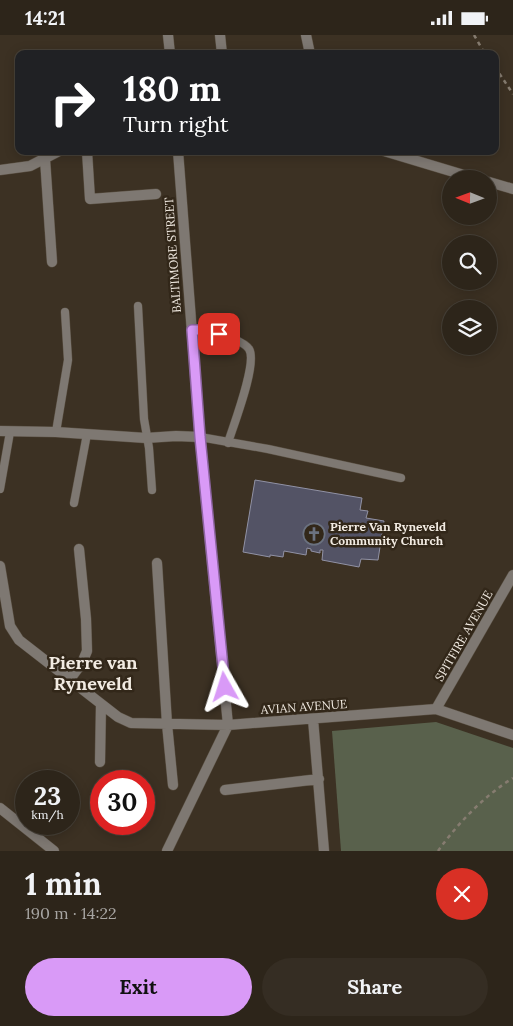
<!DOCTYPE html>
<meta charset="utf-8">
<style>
:root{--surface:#2d251a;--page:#352d23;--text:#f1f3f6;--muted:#a7a5a2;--line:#484239;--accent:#d99af7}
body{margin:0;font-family:Lora,serif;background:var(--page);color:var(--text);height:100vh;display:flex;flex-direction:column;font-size:19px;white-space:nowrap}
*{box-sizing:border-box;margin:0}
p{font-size:16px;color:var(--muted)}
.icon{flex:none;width:28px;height:28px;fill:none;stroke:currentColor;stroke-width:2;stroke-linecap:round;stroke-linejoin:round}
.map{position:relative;height:816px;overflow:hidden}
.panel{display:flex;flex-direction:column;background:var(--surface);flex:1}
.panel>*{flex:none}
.top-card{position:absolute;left:15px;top:15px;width:484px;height:105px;border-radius:10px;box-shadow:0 2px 12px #0003,0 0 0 1px var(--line);background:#202124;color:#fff;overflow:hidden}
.needle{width:32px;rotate:271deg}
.controls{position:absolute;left:442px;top:135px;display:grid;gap:10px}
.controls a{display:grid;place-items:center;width:55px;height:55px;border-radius:50%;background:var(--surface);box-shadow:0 2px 12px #0003,0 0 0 1px var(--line);font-size:25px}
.speed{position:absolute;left:15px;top:735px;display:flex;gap:10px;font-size:25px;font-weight:700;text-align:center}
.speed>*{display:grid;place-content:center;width:65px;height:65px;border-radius:50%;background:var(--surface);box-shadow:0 2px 12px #0003,0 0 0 1px var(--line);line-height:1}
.speed small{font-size:12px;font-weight:400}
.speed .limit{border:8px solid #d22;background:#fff;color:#111}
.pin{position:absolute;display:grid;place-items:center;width:42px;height:42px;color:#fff;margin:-21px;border-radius:10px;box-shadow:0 2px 8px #0006}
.me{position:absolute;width:55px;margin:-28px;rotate:354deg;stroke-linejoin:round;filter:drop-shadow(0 0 4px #0008)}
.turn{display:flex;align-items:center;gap:18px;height:105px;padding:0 25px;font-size:22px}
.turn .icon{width:65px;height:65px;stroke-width:2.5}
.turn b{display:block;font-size:35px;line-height:42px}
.round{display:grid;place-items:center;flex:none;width:52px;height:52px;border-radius:26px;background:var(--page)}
.headline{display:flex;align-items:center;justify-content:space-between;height:85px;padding:0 25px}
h1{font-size:30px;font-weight:700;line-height:38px}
.action{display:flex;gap:10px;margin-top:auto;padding:10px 25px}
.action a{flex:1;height:58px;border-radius:30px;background:var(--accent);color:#111;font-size:20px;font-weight:700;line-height:58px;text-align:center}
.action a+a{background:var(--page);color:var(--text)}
.status{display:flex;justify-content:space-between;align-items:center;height:35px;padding:0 25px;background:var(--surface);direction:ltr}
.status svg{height:14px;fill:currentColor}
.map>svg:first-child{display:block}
</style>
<div class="status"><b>14:21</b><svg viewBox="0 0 49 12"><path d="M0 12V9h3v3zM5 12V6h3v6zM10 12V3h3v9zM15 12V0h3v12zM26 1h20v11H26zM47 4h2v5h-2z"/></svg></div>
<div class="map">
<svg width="513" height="816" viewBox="0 0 513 816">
<rect width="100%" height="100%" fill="#3c3123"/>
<path fill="#59614c" d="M436,687L513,713V816H341L332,696Z"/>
<path fill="#535365" stroke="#9192a5" d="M255,445L362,463L360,475L368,476L366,483L384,486L378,525L361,524L359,532L322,525L323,515H320V518L311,516V514L307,513L306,520L284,516L283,522L270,520V522L243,517Z"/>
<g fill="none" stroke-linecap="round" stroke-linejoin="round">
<g stroke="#594f42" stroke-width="9">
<path id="lane" d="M138,271L144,384L149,413L152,455
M192,295C198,295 205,294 211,296C220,298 245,307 249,314C258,328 233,391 228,408
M56,397L68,325L65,277
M200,402L268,414L401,443
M0,454L10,397
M74,468L87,399"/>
</g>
<g stroke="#594f42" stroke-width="11">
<path id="street" d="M168,0L170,19
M220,0L222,19
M306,0L310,19
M87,116L90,164L156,159
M384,116L477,144
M45,124L52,227
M0,135L30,131L59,116
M489,147L513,154
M0,396L56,397L146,403L176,401L200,402
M157,528L167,689L173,750
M0,531L10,591L19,605L118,682L131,688L228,690L436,674L513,700
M70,644L82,628L87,616L86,584L79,514
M436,674L513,540
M313,684L324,816
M100,727L101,669
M225,755L319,744
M0,773L54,816
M167,816L228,690L200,402L178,116"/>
</g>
<path stroke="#867c70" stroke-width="2.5" stroke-dasharray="4 4" stroke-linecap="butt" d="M474,0L485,19
M495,32L513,59
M438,816C458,788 484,761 513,743"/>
<use href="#lane" stroke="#7e7872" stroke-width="8"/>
<use href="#street" stroke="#7e7872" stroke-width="10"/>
</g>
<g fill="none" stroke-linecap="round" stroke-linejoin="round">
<g stroke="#8d64a1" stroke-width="12">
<path id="route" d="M219,299L210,295H192L200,402L225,652"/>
</g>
<use href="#route" stroke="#d99af7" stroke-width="9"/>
</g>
<defs>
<g id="church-ring" transform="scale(1.125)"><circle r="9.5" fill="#322719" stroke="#6b7280" stroke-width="1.5"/><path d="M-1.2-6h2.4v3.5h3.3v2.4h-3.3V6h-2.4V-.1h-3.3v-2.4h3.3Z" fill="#6b7280"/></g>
</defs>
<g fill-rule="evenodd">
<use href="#church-ring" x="314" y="499"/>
</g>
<g text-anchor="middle" stroke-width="5" stroke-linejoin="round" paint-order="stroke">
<g font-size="12" fill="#f2ebe2" stroke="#322719">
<text transform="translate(173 220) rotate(-94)" y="4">BALTIMORE STREET</text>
<text transform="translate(464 601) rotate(-60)" y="4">SPITFIRE AVENUE</text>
<text transform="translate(304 672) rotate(-4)" y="4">AVIAN AVENUE</text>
</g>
<g font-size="12" font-weight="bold" fill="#f2ebe2" stroke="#322719" text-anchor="start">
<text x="330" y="496">Pierre Van Ryneveld<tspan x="330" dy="14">Community Church</tspan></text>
</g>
<g font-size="18" font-weight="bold" fill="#f2ebe2" stroke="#322719">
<text x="93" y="634">Pierre van<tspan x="93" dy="21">Ryneveld</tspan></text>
</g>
</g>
</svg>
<div class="controls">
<a><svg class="needle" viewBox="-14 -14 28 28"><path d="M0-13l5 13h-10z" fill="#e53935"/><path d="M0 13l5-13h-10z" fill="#a7a5a2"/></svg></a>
<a><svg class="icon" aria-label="search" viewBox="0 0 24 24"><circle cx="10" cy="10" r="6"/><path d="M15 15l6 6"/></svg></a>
<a><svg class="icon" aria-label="layers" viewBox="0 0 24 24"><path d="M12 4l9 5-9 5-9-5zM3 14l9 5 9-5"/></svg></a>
</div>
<div class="speed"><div>23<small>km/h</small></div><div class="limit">30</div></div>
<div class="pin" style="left:219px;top:299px;background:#d93025"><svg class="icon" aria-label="arrive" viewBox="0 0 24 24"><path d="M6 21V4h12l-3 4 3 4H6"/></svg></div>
<svg class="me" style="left:225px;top:652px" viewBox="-20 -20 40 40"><path d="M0-17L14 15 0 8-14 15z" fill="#d99af7" stroke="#fff" stroke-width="4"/></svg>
<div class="top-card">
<div class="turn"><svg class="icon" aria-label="right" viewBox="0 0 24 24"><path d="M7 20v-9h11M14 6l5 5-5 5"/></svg><div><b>180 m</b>Turn right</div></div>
</div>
</div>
<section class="panel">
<div class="headline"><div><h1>1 min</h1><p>190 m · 14:22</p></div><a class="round" style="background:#d93025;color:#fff"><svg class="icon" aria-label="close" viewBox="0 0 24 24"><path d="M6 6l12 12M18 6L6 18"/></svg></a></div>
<div class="action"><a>Exit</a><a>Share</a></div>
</section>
